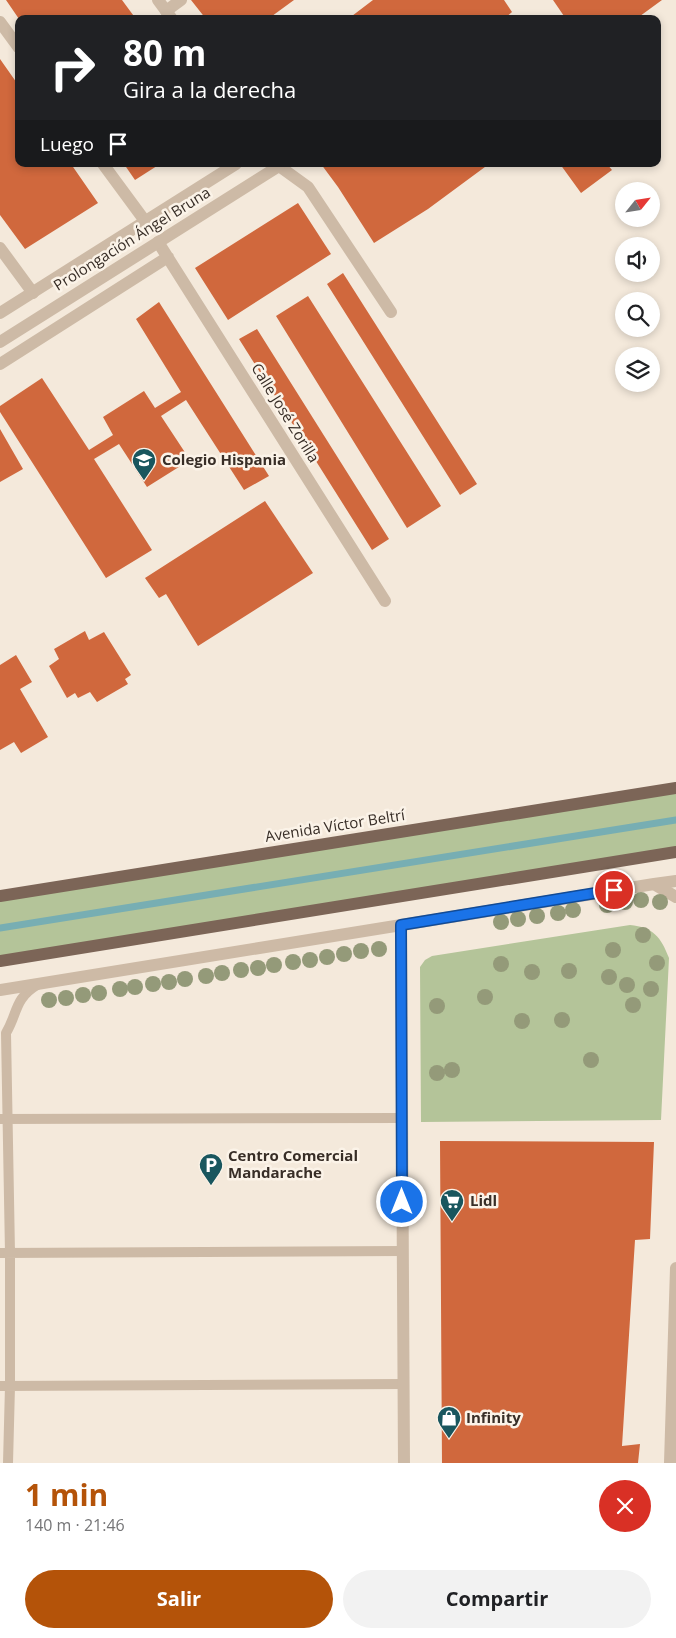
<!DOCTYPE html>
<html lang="es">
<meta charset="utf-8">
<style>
:root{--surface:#fff;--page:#f2f2f2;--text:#202124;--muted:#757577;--accent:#b45309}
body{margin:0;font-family:"Open Sans",sans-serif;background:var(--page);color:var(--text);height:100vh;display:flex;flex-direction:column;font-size:19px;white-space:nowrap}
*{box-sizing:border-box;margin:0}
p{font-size:16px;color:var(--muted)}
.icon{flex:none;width:28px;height:28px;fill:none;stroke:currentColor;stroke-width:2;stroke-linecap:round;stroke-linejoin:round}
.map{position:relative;height:1463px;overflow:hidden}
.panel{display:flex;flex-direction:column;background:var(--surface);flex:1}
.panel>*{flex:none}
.banner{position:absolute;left:15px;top:15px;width:646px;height:152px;border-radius:10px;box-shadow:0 2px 8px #0003;background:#202124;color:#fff;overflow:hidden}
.needle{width:32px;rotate:60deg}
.controls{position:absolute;left:615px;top:182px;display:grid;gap:10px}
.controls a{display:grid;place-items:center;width:45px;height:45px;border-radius:50%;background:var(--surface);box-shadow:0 2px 8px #0003;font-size:25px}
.pin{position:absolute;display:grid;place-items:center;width:42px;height:42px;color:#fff;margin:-21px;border:2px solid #fff;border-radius:50%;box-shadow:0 1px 5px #0007}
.me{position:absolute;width:55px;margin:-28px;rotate:0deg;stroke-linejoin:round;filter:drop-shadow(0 0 4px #0008)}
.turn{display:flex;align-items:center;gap:18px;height:105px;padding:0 25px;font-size:22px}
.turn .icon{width:65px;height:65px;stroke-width:2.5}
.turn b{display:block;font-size:35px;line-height:42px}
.then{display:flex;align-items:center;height:48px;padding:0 25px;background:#0003;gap:10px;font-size:19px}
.round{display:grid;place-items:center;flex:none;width:52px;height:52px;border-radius:26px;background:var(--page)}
.headline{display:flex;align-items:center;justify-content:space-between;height:85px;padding:0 25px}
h1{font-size:30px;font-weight:700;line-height:38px;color:var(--accent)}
.button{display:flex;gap:10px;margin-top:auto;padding:10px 25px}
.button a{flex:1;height:58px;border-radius:30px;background:var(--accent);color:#fff;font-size:20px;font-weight:700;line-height:58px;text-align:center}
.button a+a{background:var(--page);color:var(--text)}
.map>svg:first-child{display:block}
</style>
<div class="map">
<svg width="676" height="1463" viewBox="0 0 676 1463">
<rect width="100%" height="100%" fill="#f4e9db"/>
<path fill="#b4c499" d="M676,788V852L0,961V896Z
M630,925C653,927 661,937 669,958L661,1120L421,1122L420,967L425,960L432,956Z"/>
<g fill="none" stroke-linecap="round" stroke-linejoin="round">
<path stroke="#77aeb3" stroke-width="7" d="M0,928L676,820"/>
</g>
<path fill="#d0683d" d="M6,0H122L136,19H19Z
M191,0H294L268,19H206Z
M373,0H504L512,12L504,19H348Z
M553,0H662L636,19H566Z
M0,59L19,86V164H71L98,203L25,249L0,215Z
M124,164H160L135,180Z
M321,164H489L428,209L374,243L338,187Z
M560,164H607L612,170L581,193Z
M298,203L331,254L228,320L195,268Z
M343,273L477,484L460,495L327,284Z
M308,296L441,506L407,528L276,316Z
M159,302L269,476L244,490L186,400L161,416L190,460L147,487L119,444L94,459L152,550L106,578L0,412V406L42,378L89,450L113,435L103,417L144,391L155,408L181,392L136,319Z
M257,329L389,539L372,550L239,339Z
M0,429L23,469L0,482Z
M265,501L313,573L198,646L166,594L159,598L145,578Z
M85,631L89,640L104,632L131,675L125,679L128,684L97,702L90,692L78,698L75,693L67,698L49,666L59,659L54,649Z
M16,655L32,682L20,689L48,737L21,753L14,742L0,750V665Z
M440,1141L654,1142L650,1239L635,1240L622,1446L640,1444L638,1463H442Z"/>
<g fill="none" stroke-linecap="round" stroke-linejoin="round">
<path stroke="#cdbaa6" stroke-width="10" d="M0,1119L403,1118
M0,1253L403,1251
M0,1386L404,1384
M8,1463L10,1386V1253L6,1033C18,1013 14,999 37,985"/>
<path stroke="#cdbaa6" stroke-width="12" d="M166,11L181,0
M0,22L19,48
M103,164L145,221
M279,166L308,187L391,312
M158,242L385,601
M0,248L33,293
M0,364L168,257
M654,884L676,881
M401,925L404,1463
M0,990L654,884L676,897
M670,1463L676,1268"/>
<path stroke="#cdbaa6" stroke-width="12" d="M158,0L172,19
M0,313L236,164
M0,342L279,166L278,164"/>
<path stroke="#7c6557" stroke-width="12" d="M0,896L676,788
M0,961L676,852"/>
</g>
<g fill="#949a79">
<circle cx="641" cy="900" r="8"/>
<circle cx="625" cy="902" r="8"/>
<circle cx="660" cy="902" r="8"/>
<circle cx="607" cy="905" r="8"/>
<circle cx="573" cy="910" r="8"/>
<circle cx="558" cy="913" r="8"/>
<circle cx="537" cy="916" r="8"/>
<circle cx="518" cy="919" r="8"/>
<circle cx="501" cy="922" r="8"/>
<circle cx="643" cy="935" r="8"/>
<circle cx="379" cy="949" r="8"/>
<circle cx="613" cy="950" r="8"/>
<circle cx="361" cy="951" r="8"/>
<circle cx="344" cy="954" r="8"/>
<circle cx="327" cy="957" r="8"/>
<circle cx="310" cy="960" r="8"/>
<circle cx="293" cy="962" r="8"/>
<circle cx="657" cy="963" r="8"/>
<circle cx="501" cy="964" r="8"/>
<circle cx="274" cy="965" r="8"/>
<circle cx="258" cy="968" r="8"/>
<circle cx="241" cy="970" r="8"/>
<circle cx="569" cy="971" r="8"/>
<circle cx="532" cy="972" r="8"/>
<circle cx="222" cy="973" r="8"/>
<circle cx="206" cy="976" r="8"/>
<circle cx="609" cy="977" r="8"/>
<circle cx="185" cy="979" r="8"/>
<circle cx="169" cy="982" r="8"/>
<circle cx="153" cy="984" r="8"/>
<circle cx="627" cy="985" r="8"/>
<circle cx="135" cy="987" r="8"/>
<circle cx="120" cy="989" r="8"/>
<circle cx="651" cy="989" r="8"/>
<circle cx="99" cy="993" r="8"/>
<circle cx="83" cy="995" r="8"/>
<circle cx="485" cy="997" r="8"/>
<circle cx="66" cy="998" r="8"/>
<circle cx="49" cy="1000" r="8"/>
<circle cx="633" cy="1005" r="8"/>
<circle cx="437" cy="1006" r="8"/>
<circle cx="562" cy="1020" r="8"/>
<circle cx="522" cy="1021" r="8"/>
<circle cx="591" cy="1060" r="8"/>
<circle cx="452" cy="1070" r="8"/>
<circle cx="437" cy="1073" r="8"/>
</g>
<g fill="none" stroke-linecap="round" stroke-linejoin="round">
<g stroke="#114b97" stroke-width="12">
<path id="route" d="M402,1202L401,925L614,890"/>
</g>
<use href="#route" stroke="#1a73e8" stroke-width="9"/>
</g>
<defs>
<g id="school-pin" transform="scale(1.25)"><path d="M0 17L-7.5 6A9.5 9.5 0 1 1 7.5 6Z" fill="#19565e" stroke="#fbf3e8"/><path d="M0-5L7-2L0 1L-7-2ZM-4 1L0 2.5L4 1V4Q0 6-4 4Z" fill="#fff"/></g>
<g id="parking-pin" transform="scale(1.25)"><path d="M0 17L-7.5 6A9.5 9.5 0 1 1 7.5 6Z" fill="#19565e" stroke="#fbf3e8"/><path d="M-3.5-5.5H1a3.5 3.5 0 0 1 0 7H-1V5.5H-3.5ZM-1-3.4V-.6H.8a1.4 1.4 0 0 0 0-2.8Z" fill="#fff"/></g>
<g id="supermarket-pin" transform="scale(1.25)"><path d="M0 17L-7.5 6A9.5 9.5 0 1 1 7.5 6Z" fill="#19565e" stroke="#fbf3e8"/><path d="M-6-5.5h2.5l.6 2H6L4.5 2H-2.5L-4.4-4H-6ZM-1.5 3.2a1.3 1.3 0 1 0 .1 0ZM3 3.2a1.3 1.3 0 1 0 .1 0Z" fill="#fff"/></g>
<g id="shop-pin" transform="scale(1.25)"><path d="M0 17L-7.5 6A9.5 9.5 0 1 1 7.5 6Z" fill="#19565e" stroke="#fbf3e8"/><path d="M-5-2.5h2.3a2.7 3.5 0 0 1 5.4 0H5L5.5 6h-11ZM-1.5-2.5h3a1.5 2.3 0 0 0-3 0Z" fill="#fff"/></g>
</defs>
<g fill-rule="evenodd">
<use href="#school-pin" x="144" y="460"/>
<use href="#parking-pin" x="211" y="1165"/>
<use href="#supermarket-pin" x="452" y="1201"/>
<use href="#shop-pin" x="449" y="1418"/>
</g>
<g text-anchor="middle" stroke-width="5" stroke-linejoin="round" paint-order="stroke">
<g font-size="15" fill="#382e27" stroke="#fbf3e8">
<text transform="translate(132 239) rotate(-32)" y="5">Prolongación Ángel Bruna</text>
<text transform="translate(285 413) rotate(58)" y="5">Calle José Zorilla</text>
<text transform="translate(335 826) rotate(-9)" y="5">Avenida Víctor Beltrí</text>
</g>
<g font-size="15" font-weight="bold" fill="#382e27" stroke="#fbf3e8" text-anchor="start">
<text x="162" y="465">Colegio Hispania</text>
<text x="228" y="1161">Centro Comercial<tspan x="228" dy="17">Mandarache</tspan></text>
<text x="470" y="1206">Lidl</text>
<text x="466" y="1423">Infinity</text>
</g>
</g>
</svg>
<div class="controls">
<a><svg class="needle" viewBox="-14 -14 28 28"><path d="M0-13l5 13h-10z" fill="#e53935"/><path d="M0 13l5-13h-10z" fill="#757577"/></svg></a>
<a><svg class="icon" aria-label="sound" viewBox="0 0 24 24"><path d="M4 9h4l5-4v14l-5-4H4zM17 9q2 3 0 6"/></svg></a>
<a><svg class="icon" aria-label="search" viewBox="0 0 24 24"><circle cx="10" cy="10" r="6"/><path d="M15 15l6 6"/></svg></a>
<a><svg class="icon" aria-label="layers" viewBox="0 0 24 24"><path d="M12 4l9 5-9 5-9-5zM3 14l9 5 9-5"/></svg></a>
</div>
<div class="pin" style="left:614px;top:890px;background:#d93025"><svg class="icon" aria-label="arrive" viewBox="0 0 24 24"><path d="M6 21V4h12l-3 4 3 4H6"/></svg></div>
<svg class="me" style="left:402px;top:1202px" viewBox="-20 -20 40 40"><circle r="17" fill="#1a73e8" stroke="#fff" stroke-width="3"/><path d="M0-11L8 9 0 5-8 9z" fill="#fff"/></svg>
<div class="banner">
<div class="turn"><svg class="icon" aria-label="right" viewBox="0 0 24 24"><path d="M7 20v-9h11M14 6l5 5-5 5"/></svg><div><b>80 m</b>Gira a la derecha</div></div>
<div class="then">Luego<svg class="icon" aria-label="arrive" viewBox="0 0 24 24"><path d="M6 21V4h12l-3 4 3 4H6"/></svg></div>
</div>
</div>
<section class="panel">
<div class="headline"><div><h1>1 min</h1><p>140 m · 21:46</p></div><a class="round" style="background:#d93025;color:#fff"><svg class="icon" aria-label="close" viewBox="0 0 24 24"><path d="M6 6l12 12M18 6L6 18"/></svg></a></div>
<div class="button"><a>Salir</a><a>Compartir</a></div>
</section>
